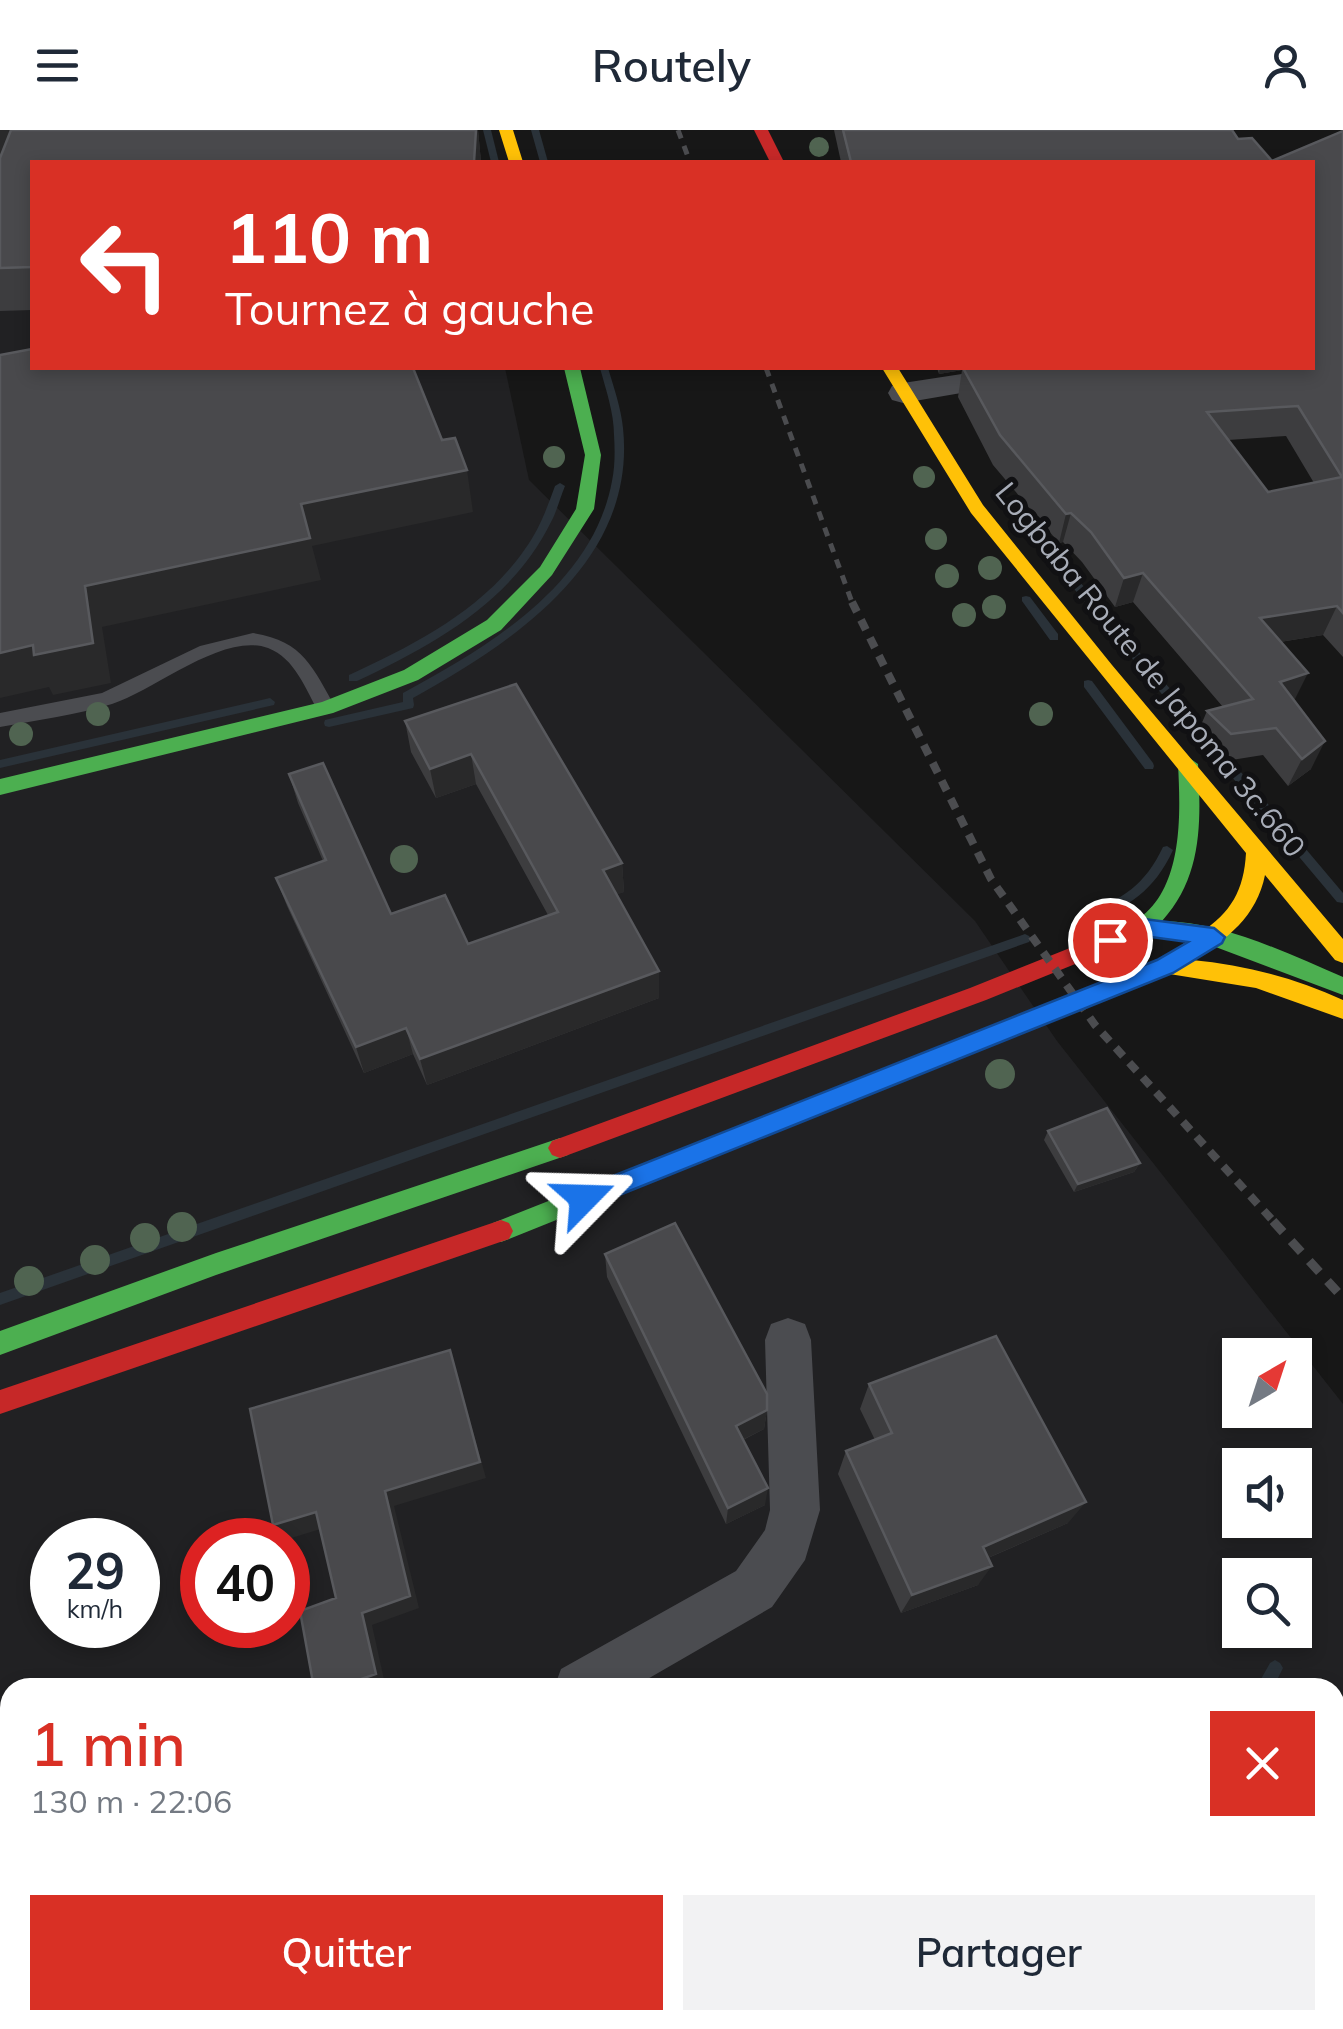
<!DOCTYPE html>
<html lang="fr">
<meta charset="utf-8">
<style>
:root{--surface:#fff;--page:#f2f2f3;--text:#1f2937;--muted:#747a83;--accent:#d93025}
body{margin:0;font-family:Mulish,sans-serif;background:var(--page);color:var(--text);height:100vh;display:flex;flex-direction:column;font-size:38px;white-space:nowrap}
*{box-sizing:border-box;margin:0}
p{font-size:32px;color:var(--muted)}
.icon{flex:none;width:55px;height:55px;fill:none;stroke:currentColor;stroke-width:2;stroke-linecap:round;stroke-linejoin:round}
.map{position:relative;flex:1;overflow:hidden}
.side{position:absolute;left:0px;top:1548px;width:1345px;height:352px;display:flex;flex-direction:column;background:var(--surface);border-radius:30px 30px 0 0;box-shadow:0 5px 15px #0003}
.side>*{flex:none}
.banner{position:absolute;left:30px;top:30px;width:1285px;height:210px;border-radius:0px;box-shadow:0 5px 15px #0003;background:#d93025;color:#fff;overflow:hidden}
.needle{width:65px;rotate:39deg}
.controls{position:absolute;left:1222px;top:1208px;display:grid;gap:20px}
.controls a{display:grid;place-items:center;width:90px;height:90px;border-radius:0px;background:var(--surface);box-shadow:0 5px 15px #0003;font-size:50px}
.speed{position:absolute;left:30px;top:1388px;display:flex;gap:20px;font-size:50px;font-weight:700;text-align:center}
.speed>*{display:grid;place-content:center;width:130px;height:130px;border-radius:50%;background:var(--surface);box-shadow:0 5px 15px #0003;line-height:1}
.speed small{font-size:25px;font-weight:400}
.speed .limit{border:15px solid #d22;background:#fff;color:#111}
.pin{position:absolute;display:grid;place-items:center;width:85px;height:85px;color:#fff;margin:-42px;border:5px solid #fff;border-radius:50%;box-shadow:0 2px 10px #0007}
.me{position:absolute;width:110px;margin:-55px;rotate:68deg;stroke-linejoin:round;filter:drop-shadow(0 0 8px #0008)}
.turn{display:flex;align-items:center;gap:35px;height:210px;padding:0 30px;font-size:45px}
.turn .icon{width:130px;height:130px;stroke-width:2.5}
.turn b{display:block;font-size:70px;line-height:85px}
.round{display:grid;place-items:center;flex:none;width:105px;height:105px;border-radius:0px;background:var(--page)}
.summary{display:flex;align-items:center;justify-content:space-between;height:170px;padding:0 30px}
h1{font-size:60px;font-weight:600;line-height:75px;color:var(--accent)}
.button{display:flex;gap:20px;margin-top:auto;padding:20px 30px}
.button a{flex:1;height:115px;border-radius:0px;background:var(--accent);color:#fff;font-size:40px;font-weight:600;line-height:115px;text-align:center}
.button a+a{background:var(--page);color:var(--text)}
header{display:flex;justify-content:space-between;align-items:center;height:130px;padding:0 30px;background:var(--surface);font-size:45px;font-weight:600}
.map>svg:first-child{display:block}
</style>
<header><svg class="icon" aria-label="menu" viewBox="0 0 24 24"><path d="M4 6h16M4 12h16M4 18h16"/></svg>Routely<svg class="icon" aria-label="person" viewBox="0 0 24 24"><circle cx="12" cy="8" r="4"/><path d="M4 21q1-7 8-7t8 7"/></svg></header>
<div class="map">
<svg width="1343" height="1899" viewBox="0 0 1343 1899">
<rect width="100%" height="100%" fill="#171717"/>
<path fill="#212123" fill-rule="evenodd" d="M0,0L32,32V238H505L529,350L975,791L1057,911L1343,1274V1899H0ZM1240,1225H1295V1280H1240ZM1240,1335H1295V1390H1240ZM52,1410H138V1495H52ZM202,1410H288V1495H202ZM1240,1445H1295V1500H1240ZM10,1558H1335V1890H10Z"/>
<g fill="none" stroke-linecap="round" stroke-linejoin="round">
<path fill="#2a3239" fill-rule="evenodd" d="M483,0H491L499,32H491Z
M531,0H539L548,32H540Z
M600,238H608C614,258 621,278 623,298C637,431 514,512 413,568L414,575L413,578L329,597L325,596L324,593L325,590L329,589L403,572V563C488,517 593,455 612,351C615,337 615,320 614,305C614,283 606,260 600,238Z
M560,353L565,356C560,368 557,381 551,392C512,472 433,515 357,551H349V545C414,515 483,480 525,419C539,400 547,378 555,356Z
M1018,379L1021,380L1047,414V418H1041L1015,384V380Z
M1059,431L1063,432L1209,605L1210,608L1209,611H1201L1055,436L1054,434Z
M1026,466L1030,467L1058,504V510H1050L1022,471V467Z
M1088,550L1092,551L1153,633L1154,636L1153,639H1145L1084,557V551Z
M270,568L275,572L274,575L0,638V630Z
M1225,627L1229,628L1343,763V773L1337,772L1221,634L1220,631L1221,628Z
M1167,716L1173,720C1154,761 1129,777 1088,792L1084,790L1082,787L1084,784C1123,769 1145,755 1163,717Z
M1025,804L1029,806L1031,809L1029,812L0,1175V1163Z
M1275,1530L1280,1533L1283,1538L1273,1558H1256L1270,1533Z
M1181,1890H1199L1197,1899H1179Z"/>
<path fill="#4b4c50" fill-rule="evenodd" d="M253,503C304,511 312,537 336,578L333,583H319C306,560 295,528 268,518C223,502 155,560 112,574C76,585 38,590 0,597V583L102,563L200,516Z"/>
<path fill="#4b4c50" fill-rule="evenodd" d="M1001,238H1111L1107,245L1031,251L903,273L892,270L888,263L892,256L903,253Z
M788,1188L805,1194L811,1210L820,1380L805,1430L772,1477L632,1558H554L561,1539L736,1441L765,1400L770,1380L765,1210L771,1194Z
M135,1890H199L196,1899H132Z"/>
<path fill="#4caf50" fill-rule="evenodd" d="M564,238H580L601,325L594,379L552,445L501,500L418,550L333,583L0,665V649L322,572L404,540L487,490L540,437L576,379L585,325Z
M1188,627L1198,634C1201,691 1203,746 1162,791C1225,792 1286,823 1343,847V865L1205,813L1176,808H1149L1125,814L1118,811L1114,805L1118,799C1184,777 1181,692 1178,634Z
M1186,814L1197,823L1194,829L1173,842L509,1109L501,1112L493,1109L489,1101L493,1093L1157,830Z
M560,1008L568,1011L572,1018L568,1025L216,1145L0,1225V1201L216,1123Z"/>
<path fill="#ffc107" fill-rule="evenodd" d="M499,0H513L523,32H509Z
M882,238H898L983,375L1112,535L1343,809V833L1335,830L1265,745C1257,786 1227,810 1192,830C1245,835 1295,848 1343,870V889L1256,858L1157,842L1154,836L1157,830L1178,828L1175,823C1181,813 1191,810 1200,803C1231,783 1244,760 1246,723L971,383Z"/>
<path fill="#c62828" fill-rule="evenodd" d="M754,0H768L784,32H770Z
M1125,796L1132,799L1136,805L1132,811L986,870L560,1028L552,1025L548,1018L552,1011L970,858Z
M501,1090L509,1093L513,1101L509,1109L0,1284V1260Z"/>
<path stroke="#4b4c4f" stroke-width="5" stroke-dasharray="9 8" stroke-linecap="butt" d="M678,0L690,32
M766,238L853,475"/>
<path stroke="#4b4c4f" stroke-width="8" stroke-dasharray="11 9" stroke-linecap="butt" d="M852,472L991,749L1095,895L1275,1093"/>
<path stroke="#4b4c4f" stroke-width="9" stroke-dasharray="15 12" stroke-linecap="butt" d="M1273,1091L1343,1168"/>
</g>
<g fill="#506451">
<circle cx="819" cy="17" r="10"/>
<circle cx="554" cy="327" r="11"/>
<circle cx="924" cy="347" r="11"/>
<circle cx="936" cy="409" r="11"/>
<circle cx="990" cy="438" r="12"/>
<circle cx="947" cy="446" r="12"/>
<circle cx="994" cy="477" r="12"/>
<circle cx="964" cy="485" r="12"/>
<circle cx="98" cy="584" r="12"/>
<circle cx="1041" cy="584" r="12"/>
<circle cx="21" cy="604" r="12"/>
<circle cx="404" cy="729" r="14"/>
<circle cx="1000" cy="944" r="15"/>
<circle cx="182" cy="1097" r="15"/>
<circle cx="145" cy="1108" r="15"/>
<circle cx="95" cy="1130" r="15"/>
<circle cx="29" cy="1151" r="15"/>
</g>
<path fill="#3d3d3f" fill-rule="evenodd" d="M0,0H478L481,32H32V180L0,181Z
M834,0H1232L1238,9L1272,31L1343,1V527L1323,505L1280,512L1311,639L1288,656L1263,625L1219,632L1195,609L1207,581L1223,577L1133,472L1115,477L1082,432L1063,412L1059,413L993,335L958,267L962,240L939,244L937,238H1312V32H841ZM1286,306L1314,353L1268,362L1228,310Z
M516,554L622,733L624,762L616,764L659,841V868L427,955L413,924L364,943L287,776L276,748L323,731L298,673L289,644L391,784L468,814L548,785L476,654L436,668L411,622L405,591Z
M1048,1001L1140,1033L1134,1042L1074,1062L1044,1010Z
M605,1124L767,1280L764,1299L743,1310L765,1375L726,1394L607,1147Z
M869,1254L1068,1393L988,1428L978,1455L901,1483L838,1344L846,1321L875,1310L860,1279Z"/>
<path fill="#29292a" d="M0,0H23L0,33Z
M476,0H478L481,32H474Z
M940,238H963L962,240L939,244Z
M467,340L473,382L312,416L321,450L102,497L111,553L53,565L49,557L0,568V523L85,456L301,374Z
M1071,383L1063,412L1059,413L1066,384Z
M1143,443L1133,472L1115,477L1124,448Z
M1337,476L1323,505L1248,517L1260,488Z
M1308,543L1294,571L1280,552Z
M1325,611L1311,639L1288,656L1302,629Z
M471,624L476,654L436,668L430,639Z
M622,733L624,762L605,769L603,740Z
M659,841V868L427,955L420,929Z
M406,898L413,924L364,943L356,917Z
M1140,1033L1134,1042L1074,1062L1078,1054Z
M450,1220L486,1348L394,1376L419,1478L372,1495L385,1554L375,1558H335L362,1483L385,1361Z
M767,1280L764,1299L734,1314L736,1296Z
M768,1358L765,1375L726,1394L728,1378Z
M1086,1372L1068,1393L969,1436L983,1417Z
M316,1382L327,1397L285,1410L273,1395Z
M992,1436L978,1455L901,1483L912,1465Z"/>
<path fill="#49494c" stroke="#58595d" stroke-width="2.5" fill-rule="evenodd" d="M11,0H476L474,32H32V137L0,138V28Z
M843,0H1232L1238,9L1252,8L1272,31L1343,1V483L1337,476L1260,488L1308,543L1280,552L1325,611L1302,629L1276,598L1231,604L1207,581L1253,569L1143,443L1124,448L1091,402L1071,383L1066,384L1000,305L963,238H1312V32H851ZM1298,276L1342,347L1268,362L1207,282Z
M32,219V238H413L442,310L455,308L467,340L301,374L310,408L85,456L93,513L34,525L33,515L0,523V225Z
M516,554L622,733L603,740L659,841L420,929L406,898L356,917L276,748L326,730L289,644L323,633L391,784L445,765L468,814L558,782L471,624L430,639L405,591Z
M1107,978L1140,1033L1078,1054L1048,1001Z
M675,1093L767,1264V1280L736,1296L768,1358L728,1378L605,1124Z
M996,1206L1086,1372L983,1417L992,1436L912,1465L846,1321L892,1303L869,1254Z
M450,1220L480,1332L385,1361L410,1466L362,1483L376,1544L335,1558H314L300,1481L336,1468L316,1382L273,1395L250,1279Z"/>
<path fill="#1a73e8" stroke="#114b97" stroke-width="2.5" d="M1144,789L1214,798L1225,807L1222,813L1173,843L592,1076L584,1079L575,1076L572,1068L575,1061L1157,830L1188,812L1144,806L1110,819L1103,817L1100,810L1103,804Z"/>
<g text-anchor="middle" stroke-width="10" stroke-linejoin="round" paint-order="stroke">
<g font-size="30" fill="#a8adb8" stroke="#111113">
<text transform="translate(1150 540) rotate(51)" y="10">Logbaba Route de Japoma 3c.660</text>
</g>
</g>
</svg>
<div class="controls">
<a><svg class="needle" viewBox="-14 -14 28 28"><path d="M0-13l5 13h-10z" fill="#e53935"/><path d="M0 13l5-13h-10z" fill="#747a83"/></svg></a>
<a><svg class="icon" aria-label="sound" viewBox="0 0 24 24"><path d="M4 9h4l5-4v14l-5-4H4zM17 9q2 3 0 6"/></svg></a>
<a><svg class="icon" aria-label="search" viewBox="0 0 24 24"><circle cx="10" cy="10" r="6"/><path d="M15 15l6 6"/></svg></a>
</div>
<div class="speed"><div>29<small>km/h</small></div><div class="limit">40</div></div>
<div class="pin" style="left:1110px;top:810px;background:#d93025"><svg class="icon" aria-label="arrive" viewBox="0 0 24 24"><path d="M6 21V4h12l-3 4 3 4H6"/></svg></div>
<svg class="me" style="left:584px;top:1068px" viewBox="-20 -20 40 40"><path d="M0-17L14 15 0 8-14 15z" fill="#1a73e8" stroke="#fff" stroke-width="4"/></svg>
<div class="banner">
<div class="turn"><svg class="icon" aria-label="left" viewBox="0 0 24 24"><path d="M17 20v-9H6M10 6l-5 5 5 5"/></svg><div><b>110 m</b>Tournez à gauche</div></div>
</div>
<section class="side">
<div class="summary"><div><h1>1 min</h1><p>130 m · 22:06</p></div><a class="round" style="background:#d93025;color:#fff"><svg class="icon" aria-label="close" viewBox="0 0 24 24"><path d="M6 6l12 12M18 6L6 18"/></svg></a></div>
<div class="button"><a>Quitter</a><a>Partager</a></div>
</section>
</div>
